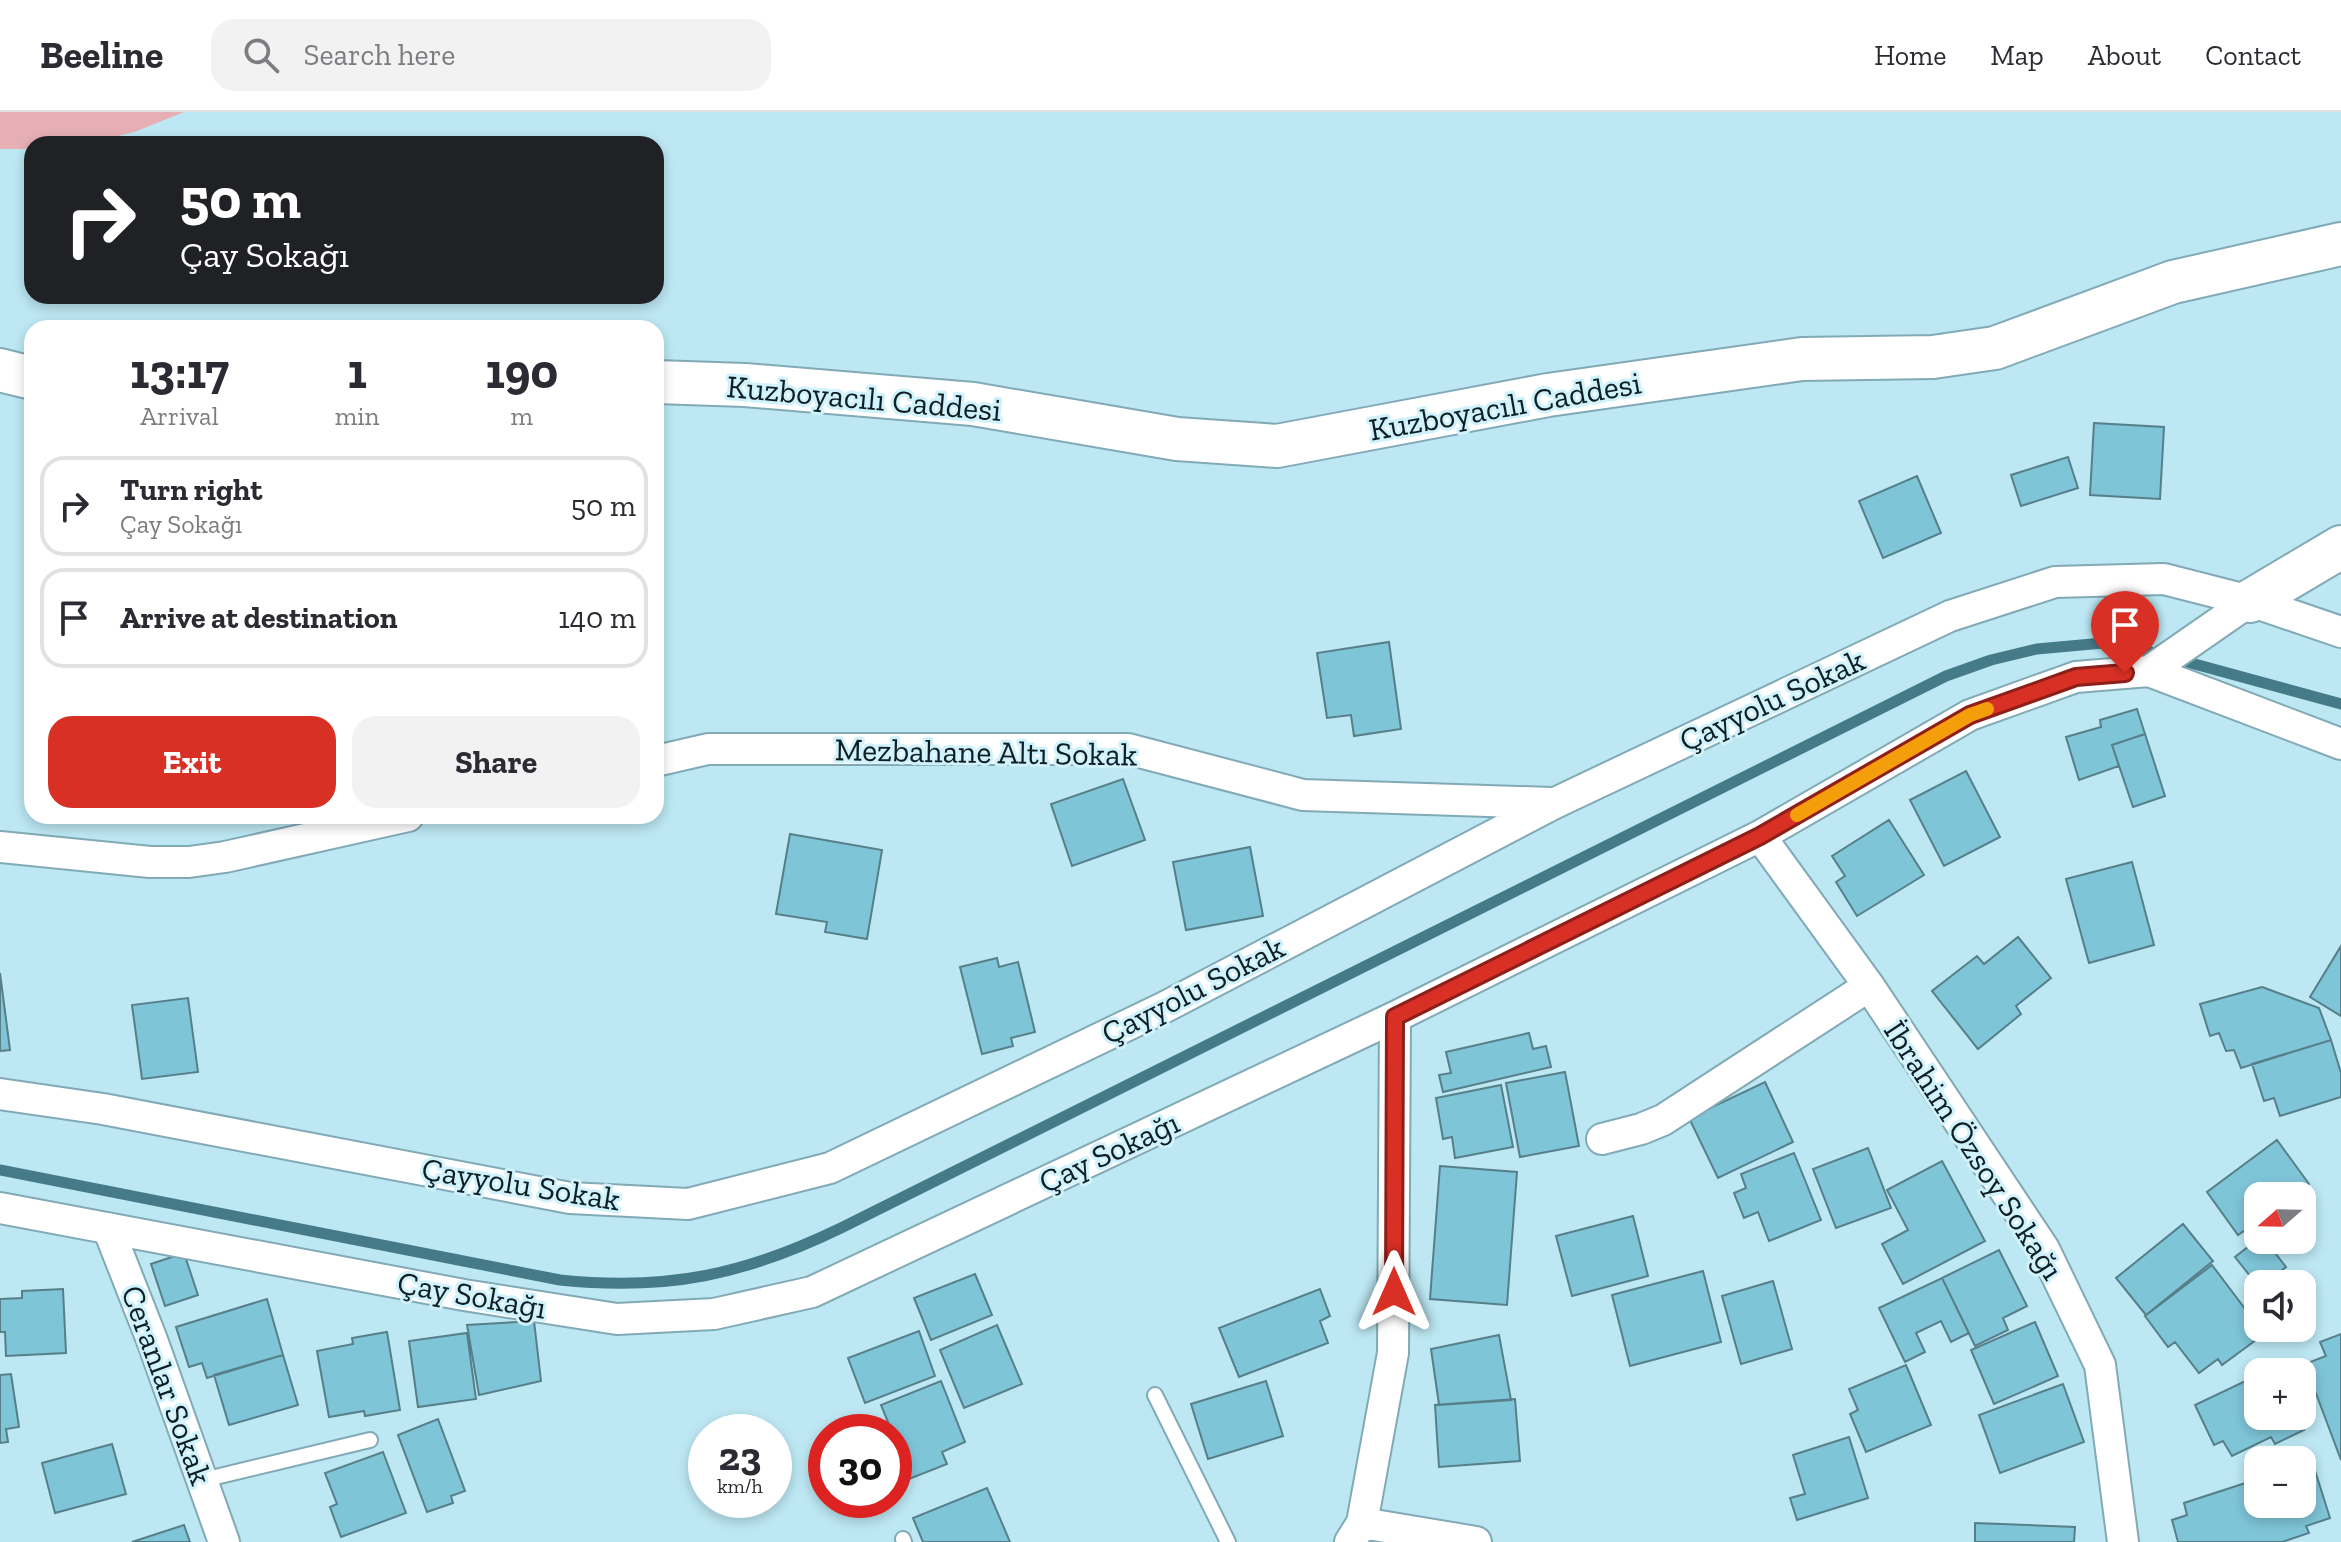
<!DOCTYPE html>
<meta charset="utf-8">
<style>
:root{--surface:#fff;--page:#f2f2f3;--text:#2b2b33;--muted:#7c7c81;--line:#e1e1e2;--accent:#d93025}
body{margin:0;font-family:"Zilla Slab",serif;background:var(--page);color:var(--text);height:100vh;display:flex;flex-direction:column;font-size:30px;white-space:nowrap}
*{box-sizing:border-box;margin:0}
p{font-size:26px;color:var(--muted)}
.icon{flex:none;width:44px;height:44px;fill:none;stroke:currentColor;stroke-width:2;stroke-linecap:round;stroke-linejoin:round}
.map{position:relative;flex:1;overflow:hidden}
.side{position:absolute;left:24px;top:208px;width:640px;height:504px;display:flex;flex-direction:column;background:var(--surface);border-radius:24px;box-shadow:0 4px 12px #0003}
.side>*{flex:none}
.top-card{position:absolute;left:24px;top:24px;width:640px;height:168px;border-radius:24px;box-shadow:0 4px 12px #0003;background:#202124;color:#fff;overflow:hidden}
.needle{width:52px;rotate:250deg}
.buttons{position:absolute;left:2244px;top:1070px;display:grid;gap:16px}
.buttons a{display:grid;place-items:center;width:72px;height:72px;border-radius:16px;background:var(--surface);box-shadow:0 4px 12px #0003;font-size:40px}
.speed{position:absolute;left:688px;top:1302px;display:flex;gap:16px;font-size:40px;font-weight:700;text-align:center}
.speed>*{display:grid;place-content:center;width:104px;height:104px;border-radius:50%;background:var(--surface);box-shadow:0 4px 12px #0003;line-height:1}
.speed small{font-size:20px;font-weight:400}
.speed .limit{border:12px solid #d22;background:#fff;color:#111}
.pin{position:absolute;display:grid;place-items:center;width:68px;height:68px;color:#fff;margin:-82px -34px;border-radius:50% 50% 50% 0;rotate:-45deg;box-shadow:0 0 8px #0007}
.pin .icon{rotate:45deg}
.me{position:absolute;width:88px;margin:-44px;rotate:0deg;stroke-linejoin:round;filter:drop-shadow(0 0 6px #0008)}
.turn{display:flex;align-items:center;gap:28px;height:168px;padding:0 24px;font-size:36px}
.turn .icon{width:104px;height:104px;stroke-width:2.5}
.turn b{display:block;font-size:56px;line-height:68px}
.eta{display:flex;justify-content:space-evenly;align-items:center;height:136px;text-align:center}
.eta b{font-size:48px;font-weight:800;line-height:56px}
.action{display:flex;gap:16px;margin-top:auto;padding:16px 24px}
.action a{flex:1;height:92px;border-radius:24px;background:var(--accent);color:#fff;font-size:32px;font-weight:800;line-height:92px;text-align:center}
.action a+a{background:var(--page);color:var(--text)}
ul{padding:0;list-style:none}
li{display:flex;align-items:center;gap:24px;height:100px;margin:0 16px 12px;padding:0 8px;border:4px solid var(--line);border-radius:24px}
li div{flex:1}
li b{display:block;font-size:30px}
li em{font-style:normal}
header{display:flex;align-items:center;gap:48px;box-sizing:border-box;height:112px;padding:0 40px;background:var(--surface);border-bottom:2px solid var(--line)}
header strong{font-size:38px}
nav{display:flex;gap:44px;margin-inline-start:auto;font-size:28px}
.search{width:560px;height:72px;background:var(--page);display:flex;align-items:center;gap:20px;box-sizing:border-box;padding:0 28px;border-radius:24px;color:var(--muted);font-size:30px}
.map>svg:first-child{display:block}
</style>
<header>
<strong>Beeline</strong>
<div class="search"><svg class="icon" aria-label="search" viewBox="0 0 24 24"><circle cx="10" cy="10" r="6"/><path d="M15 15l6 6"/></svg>Search here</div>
<nav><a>Home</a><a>Map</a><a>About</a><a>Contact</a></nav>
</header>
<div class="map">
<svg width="2341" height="1430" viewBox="0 0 2341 1430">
<rect width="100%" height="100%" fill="#bce7f3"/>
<path fill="#e6afb3" d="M0,0H184L137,19L95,30L32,32V37H0Z"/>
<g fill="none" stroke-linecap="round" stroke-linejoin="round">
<path stroke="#457a88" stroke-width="11" d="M0,1058L560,1168C668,1179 744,1163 841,1116L1946,564L1991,548L2037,537L2114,530L2341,592"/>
</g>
<path fill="#7fc5d8" stroke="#567f89" stroke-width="2" d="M2094,311L2164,315L2160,387L2090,383Z
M2068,345L2078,376L2021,394L2011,363Z
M1917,364L1941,421L1883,446L1859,389Z
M1389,530L1401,617L1354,624L1351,603L1327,606L1317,541Z
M2137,597L2145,622L2112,633L2119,654L2079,668L2066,625L2101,615L2100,608Z
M2145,622L2165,684L2133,695L2112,633Z
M1966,659L2000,725L1944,754L1910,688Z
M1123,667L1145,728L1072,754L1051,692Z
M1889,708L1924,763L1857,804L1836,770L1845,764L1832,744Z
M790,722L882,738L867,827L825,820L827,810L776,802Z
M1250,735L1263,804L1186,818L1173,750Z
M2132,750L2154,833L2089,851L2066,767Z
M2018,825L2051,866L2016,894L2021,902L1978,937L1932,879L1977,844L1984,852Z
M2341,834V904L2310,885Z
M997,846L999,855L1018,850L1035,920L1011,926L1013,934L982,942L960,855Z
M0,861L10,938L0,939Z
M2262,875L2319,896L2331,928L2241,956L2234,938L2226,939L2219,921L2210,924L2200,892Z
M188,886L198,960L142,967L132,893Z
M1529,921L1533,937L1546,934L1551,955L1443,980L1439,963L1451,961L1446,940Z
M2331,928L2341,961V985L2280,1004L2274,986L2264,989L2252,952Z
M1565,960L1579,1034L1520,1045L1506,971Z
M1765,970L1793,1030L1718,1066L1689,1006Z
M1501,973L1513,1035L1455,1046L1452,1025L1443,1027L1436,986Z
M2277,1028L2309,1072L2292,1084H2258V1109L2238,1123L2207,1080Z
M1868,1036L1891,1096L1836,1116L1813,1057Z
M1794,1041L1821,1108L1769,1129L1758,1100L1744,1106L1734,1081L1746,1076L1741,1062Z
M1942,1049L1985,1129L1903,1172L1882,1132L1908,1118L1887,1078Z
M1440,1054L1517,1060L1507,1193L1430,1187Z
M1633,1104L1648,1164L1572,1184L1556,1124Z
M2183,1112L2213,1149L2146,1203L2116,1166Z
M2258,1127L2265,1128L2286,1155L2264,1172H2258V1174L2235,1145Z
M1999,1138L2027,1194L2003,1206L2008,1218L1975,1234L1942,1166Z
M184,1141L198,1183L165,1194L151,1152Z
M2212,1153L2264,1222L2222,1253L2218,1247L2199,1261L2175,1230L2168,1235L2145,1204Z
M1703,1159L1721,1230L1630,1254L1612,1183Z
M975,1162L992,1203L931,1228L914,1186Z
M1942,1166L1969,1221L1951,1230L1941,1209L1916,1221L1925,1240L1905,1250L1879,1196Z
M1773,1169L1792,1237L1741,1252L1722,1184Z
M63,1177L66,1241L6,1244L5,1220H0V1187L22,1186V1179Z
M1320,1177L1330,1204L1320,1209L1328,1231L1239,1265L1219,1216Z
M267,1187L283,1243L207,1266L202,1251L189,1255L176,1215Z
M534,1209L541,1269L479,1283L467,1213Z
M2035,1210L2058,1264L1994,1292L1971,1238Z
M997,1213L1022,1272L964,1296L940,1238Z
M919,1219L935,1264L865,1291L848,1246Z
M387,1220L400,1298L365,1304L364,1299L329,1305L317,1239L353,1232L352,1226Z
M467,1221L476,1287L418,1295L409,1229Z
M2341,1222V1348L2305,1252L2326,1244L2320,1230Z
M1499,1223L1511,1288L1439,1293L1431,1237Z
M283,1243L298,1293L229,1313L214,1263Z
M1906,1253L1931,1313L1866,1340L1850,1302L1858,1298L1849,1277Z
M11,1262L19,1315L6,1317L8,1330L0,1331V1263Z
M2258,1263V1304H2297L2304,1318L2275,1332L2271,1325L2232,1344L2223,1329L2214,1333L2195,1293Z
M941,1269L965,1330L942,1340L947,1352L904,1369L894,1344V1320H892L881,1293Z
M1266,1269L1283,1324L1208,1347L1191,1292Z
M2063,1272L2084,1330L2000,1361L1979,1303Z
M1515,1287L1520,1349L1439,1355L1435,1293Z
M438,1307L465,1379L451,1384L453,1391L427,1400L398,1323Z
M1849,1325L1868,1386L1797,1408L1790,1386L1805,1382L1793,1343Z
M112,1332L126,1382L55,1401L42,1351Z
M383,1340L406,1401L341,1425L330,1395L337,1392L325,1361Z
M2312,1349L2330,1406L2306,1414L2309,1421L2282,1430H2178L2172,1408L2187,1403L2184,1391L2258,1367V1392H2302V1352Z
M987,1376L1010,1430H923L913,1406Z
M1975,1411L2075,1415L2074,1430H1975Z
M184,1413L190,1430H132Z"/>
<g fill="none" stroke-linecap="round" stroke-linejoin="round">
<g stroke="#81aab6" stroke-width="18">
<path id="lane" d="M1155,1283L1228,1430
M203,1368L370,1328
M903,1427L904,1430"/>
</g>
<g stroke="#81aab6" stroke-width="34">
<path id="street" d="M2149,559L2250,489
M656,649L708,637H1128L1303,683L1551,691
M1760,724L1869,874L2044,1137L2100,1253L2123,1430
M0,735L150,750H189L225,745L408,704
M0,982L103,997L570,1086L688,1092L830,1056L1165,895L1553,692L1950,504L2055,470L2164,467L2250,489L2341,520
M1602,1027L1641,1017L1663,1008L1869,874
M0,1096L464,1183L617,1207L714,1202L812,1180L1395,905L1760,724L1970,603L2076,565L2149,559L2341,632
M108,1116L152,1228L224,1430
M1362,1411L1476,1430
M1350,1430L1362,1411L1393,1241L1395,905"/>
</g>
<g stroke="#81aab6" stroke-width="46">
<path id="secondary" d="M0,258L32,266
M656,270L745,273L973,292L1177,327L1277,334L1548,283L1802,247L1933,245L1995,236L2173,170L2341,132
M2250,489L2341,435"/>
</g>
<use href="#lane" stroke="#fff" stroke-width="14"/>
<use href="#street" stroke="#fff" stroke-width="30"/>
<use href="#secondary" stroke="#fff" stroke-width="42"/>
</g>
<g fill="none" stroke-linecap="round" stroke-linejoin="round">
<g stroke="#8d1f18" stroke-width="20">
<path id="route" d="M1394,1180L1395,905L1760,724L1970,603L2076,565L2125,561"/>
</g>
<use href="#route" stroke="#d93025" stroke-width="14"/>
<path stroke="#f59e0b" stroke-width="14" d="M1797,703L1970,603L1987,597"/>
</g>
<g text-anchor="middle" stroke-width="6" stroke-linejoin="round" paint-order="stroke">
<g font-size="32" fill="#0e1e22" stroke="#d0f2fc">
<text transform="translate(864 286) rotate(5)" y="11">Kuzboyacılı Caddesi</text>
<text transform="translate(1505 294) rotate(-10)" y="11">Kuzboyacılı Caddesi</text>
<text transform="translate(1772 588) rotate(-25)" y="11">Çayyolu Sokak</text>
<text transform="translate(986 640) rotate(1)" y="11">Mezbahane Altı Sokak</text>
<text transform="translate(1193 878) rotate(-27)" y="11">Çayyolu Sokak</text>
<text transform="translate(1974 1038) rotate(57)" y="11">İbrahim Özsoy Sokağı</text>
<text transform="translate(1109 1040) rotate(-25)" y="11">Çay Sokağı</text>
<text transform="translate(521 1072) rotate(9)" y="11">Çayyolu Sokak</text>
<text transform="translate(472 1183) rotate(10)" y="11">Çay Sokağı</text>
<text transform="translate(167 1273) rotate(70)" y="11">Ceranlar Sokak</text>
</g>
</g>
</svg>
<div class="buttons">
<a><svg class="needle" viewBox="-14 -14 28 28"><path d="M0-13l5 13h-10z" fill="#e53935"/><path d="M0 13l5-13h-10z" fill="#7c7c81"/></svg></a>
<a><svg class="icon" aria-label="sound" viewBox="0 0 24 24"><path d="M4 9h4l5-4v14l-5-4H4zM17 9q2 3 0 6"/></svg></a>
<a>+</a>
<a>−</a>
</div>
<div class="speed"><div>23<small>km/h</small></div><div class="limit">30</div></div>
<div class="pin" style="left:2125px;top:561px;background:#d93025"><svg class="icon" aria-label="arrive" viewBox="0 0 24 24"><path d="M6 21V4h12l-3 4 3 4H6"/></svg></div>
<svg class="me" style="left:1394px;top:1180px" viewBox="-20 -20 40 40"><path d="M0-17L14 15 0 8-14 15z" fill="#d93025" stroke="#fff" stroke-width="4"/></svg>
<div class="top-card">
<div class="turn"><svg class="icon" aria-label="right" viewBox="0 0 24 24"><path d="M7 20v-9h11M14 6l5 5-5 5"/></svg><div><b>50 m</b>Çay Sokağı</div></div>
</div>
<section class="side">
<div class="eta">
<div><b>13:17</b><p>Arrival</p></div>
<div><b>1</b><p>min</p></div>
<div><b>190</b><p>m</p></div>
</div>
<ul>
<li><svg class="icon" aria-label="right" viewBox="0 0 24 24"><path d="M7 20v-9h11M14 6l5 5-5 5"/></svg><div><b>Turn right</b><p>Çay Sokağı</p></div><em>50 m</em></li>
<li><svg class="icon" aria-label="arrive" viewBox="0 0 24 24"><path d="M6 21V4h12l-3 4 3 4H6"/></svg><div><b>Arrive at destination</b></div><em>140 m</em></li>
</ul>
<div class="action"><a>Exit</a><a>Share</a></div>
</section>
</div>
